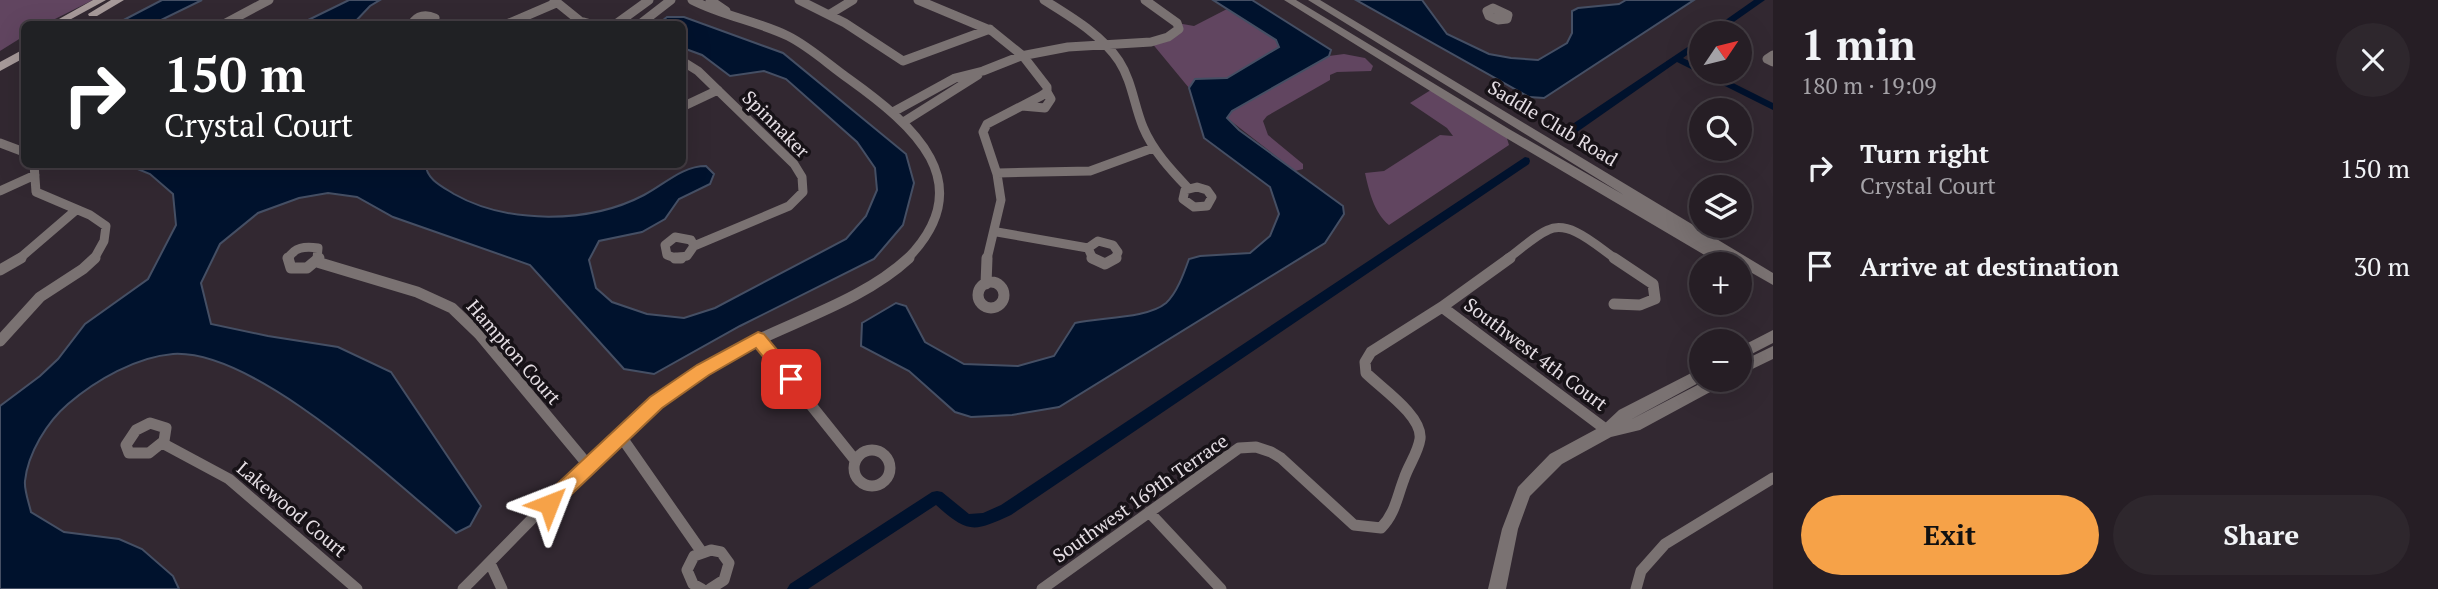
<!DOCTYPE html>
<meta charset="utf-8">
<style>
:root{--surface:#261e25;--page:#2e272d;--text:#f1f3f6;--muted:#a4a2a7;--line:#423c42;--accent:#f6a248}
body{margin:0;font-family:"PT Serif",serif;background:var(--page);color:var(--text);height:100vh;display:flex;flex-direction:column;font-size:26px;white-space:nowrap}
*{box-sizing:border-box;margin:0}
p{font-size:23px;color:var(--muted)}
.icon{flex:none;width:38px;height:38px;fill:none;stroke:currentColor;stroke-width:2;stroke-linecap:round;stroke-linejoin:round}
.map{position:relative;flex:1;overflow:hidden}
.drawer{display:flex;flex-direction:column;background:var(--surface);width:665px}
.drawer>*{flex:none}
.guide{position:absolute;left:21px;top:21px;width:665px;height:147px;border-radius:10px;box-shadow:0 7px 28px #0002,0 0 0 2px var(--line);background:#202124;color:#fff;overflow:hidden}
.needle{width:46px;rotate:55deg}
.controls{position:absolute;left:1689px;top:21px;display:grid;gap:14px}
.controls a{display:grid;place-items:center;width:63px;height:63px;border-radius:50%;background:var(--surface);box-shadow:0 7px 28px #0002,0 0 0 2px var(--line);font-size:35px}
.pin{position:absolute;display:grid;place-items:center;width:60px;height:60px;color:#fff;margin:-30px;border-radius:14px;box-shadow:0 4px 10px #0006}
.me{position:absolute;width:77px;margin:-38px;rotate:45deg;stroke-linejoin:round;filter:drop-shadow(0 0 5px #0008)}
.turn{display:flex;align-items:center;gap:24px;height:147px;padding:0 28px;font-size:32px}
.turn .icon{width:91px;height:91px;stroke-width:2.5}
.turn b{display:block;font-size:49px;line-height:60px}
.round{display:grid;place-items:center;flex:none;width:74px;height:74px;border-radius:37px;background:var(--page)}
.headline{display:flex;align-items:center;justify-content:space-between;height:119px;padding:0 28px}
h1{font-size:42px;font-weight:700;line-height:52px}
.cta{display:flex;gap:14px;margin-top:auto;padding:14px 28px}
.cta a{flex:1;height:80px;border-radius:42px;background:var(--accent);color:#111;font-size:28px;font-weight:700;line-height:80px;text-align:center}
.cta a+a{background:var(--page);color:var(--text)}
ul{padding:0;list-style:none}
li{display:flex;align-items:center;gap:21px;height:98px;padding:0 28px}
li div{flex:1}
li b{display:block;font-size:26px}
li em{font-style:normal}
main{display:flex;flex:1;min-height:0}
.map>svg:first-child{display:block}
</style>
<main>
<div class="map">
<svg width="1773" height="589" viewBox="0 0 1773 589">
<rect width="100%" height="100%" fill="#322831"/>
<path fill="#614560" d="M0,0H93L45,24H24V36L0,51Z
M1227,9L1276,40L1280,48L1227,78L1195,79L1189,88L1151,42L1174,34L1177,23L1194,26Z
M1344,54L1365,58L1373,66L1371,71L1337,72L1330,75V80L1267,116L1263,121L1268,135L1303,164V169L1295,171L1227,118L1232,111L1329,56Z
M1434,88L1505,132L1509,145L1389,225C1374,213 1369,191 1365,173L1384,171L1440,135L1453,136L1447,128L1410,103Z"/>
<path fill="#00122d" stroke="#454f64" stroke-width="2" d="M162,0H202L153,24H116Z
M349,0H380L370,6L353,24H300Z
M1213,0H1252L1331,50L1329,56L1232,111L1227,118L1239,130L1343,206L1344,214L1325,243L1059,407L1012,415L971,417L955,412L909,371L861,346L862,323L896,303L906,306L925,342L964,364L1018,366L1054,356L1075,323C1099,317 1147,319 1166,303C1177,293 1184,273 1189,259L1200,256L1250,253L1270,236L1279,214L1270,187L1204,138L1189,88L1195,79L1227,78L1279,47L1276,40Z
M1356,0H1422L1447,34L1489,54L1511,58L1538,60L1567,43L1572,33V11L1578,8L1619,4L1626,0H1694L1544,98L1529,97Z
M667,17H684L783,53L906,154L914,183L903,225L874,259L740,326L654,374L624,369L530,265L393,217L357,197L328,193L299,198L258,213L220,244L201,283L211,324L268,336L338,347L391,372L481,506L470,526L456,533C394,481 255,349 173,354C136,357 96,380 68,404C47,422 28,453 25,481C24,490 29,503 31,512L64,532L119,539L142,549L173,576L179,589H0V406L40,376L58,359L85,324L148,279L176,225L173,194L150,174L128,165H426C426,179 443,187 454,194C507,224 589,224 644,195C665,184 682,166 706,166L714,174L710,184L679,199L665,219L642,232L599,241L589,260L596,288L612,302L647,314L684,318L715,308L846,239L866,216L877,190L875,168L857,142L786,79L764,71L730,76L702,55L683,48L682,24H658Z"/>
<g fill="none" stroke-linecap="round" stroke-linejoin="round">
<path fill="#00122d" fill-rule="evenodd" d="M1754,0H1765L1718,33H1707Z
M1701,38V45L1683,58L1701,67V72H1711L1773,103V110L1677,62L1570,137H1562L1561,134L1562,131Z
M1525,157L1529,158L1530,161L1529,164L1011,515C974,532 968,534 936,505L808,589H787L790,584L932,492L937,491L942,492L969,514L983,513L1001,505Z"/>
<path stroke="#7a7272" stroke-width="9" d="M554,0L580,21L591,24
M692,0C723,16 757,21 788,36C810,47 829,65 849,79C913,125 982,183 907,259
M710,0L726,11
M799,0L845,23L903,61L990,29
M918,0L992,31L1023,56L1047,87V92L1041,96L987,124L983,132L997,174L1001,200L987,259
M1044,0C1071,17 1101,34 1119,61C1132,81 1134,105 1143,127C1153,151 1171,170 1188,188
M1493,8L1508,15L1507,19L1498,20L1489,16L1487,11Z
M830,14L853,0
M224,24L269,0
M412,24C417,15 426,14 435,18L433,24
M507,24L556,3
M616,24L649,0
M640,24L671,0
M1773,55L1767,59L1773,62
M682,61L698,71L794,164L802,177L803,192L789,206L694,246
M1022,106L1045,108L1051,99L1047,92
M682,107L718,90
M893,112L955,78L983,71L1021,56L1068,47L1151,42L1168,37L1179,29L1177,23L1145,0
M905,121L978,75
M0,143L24,152
M34,164L36,192L90,215L106,226L104,241L94,259
M539,164H575
M998,173L1090,171L1153,148
M1197,187L1207,190L1212,197L1207,206L1194,207L1183,199L1185,190Z
M0,191L35,175
M997,232L1088,248
M675,237L691,240L694,246L687,256L675,258L667,255L665,245Z
M19,259L76,210
M288,259C294,247 305,246 318,248L317,259
M1093,259L1088,248L1098,241L1113,245L1118,252L1115,259
M1507,259C1520,250 1534,236 1548,230C1570,219 1599,248 1616,259"/>
<path stroke="#7a7272" stroke-width="11" d="M288,258L291,268H307L319,258
M675,258H681
M1092,258L1105,264L1116,258
M1614,258L1653,284L1655,299L1640,305L1614,304
M317,262L417,292L452,308L479,334L588,465
M0,270L21,258
M978 295a13 13 0 1 1 26 0a13 13 0 1 1-26 0Z
M986,284L987,258
M1442,307L1608,431
M758,339L855,460
M0,341L40,297L83,269L95,258
M150,423L166,428L164,441L149,453H129L126,445L136,430Z
M620,435L701,551
M162,443L229,479L357,589
M854 468a18 18 0 1 1 36 0a18 18 0 1 1-36 0Z
M1149,512L1221,589
M490,563L502,589
M463,589C542,510 617,425 713,364C775,325 856,307 909,258
M702,589L693,584L687,570L694,556L711,550L721,552L729,563L724,580L710,589
M1042,589L1239,448L1256,447L1271,452L1281,458L1354,525L1381,528C1395,514 1397,497 1404,479C1408,466 1418,453 1420,439C1423,416 1381,388 1366,373L1365,362L1371,352L1442,307L1510,258
M1636,589L1641,571L1665,544L1773,478"/>
<path fill="#7a7272" fill-rule="evenodd" d="M1284,0H1296L1509,129L1624,195L1308,0H1320L1773,273V285L1724,257L1718,261L1713,260L1501,135Z
M1773,330V343L1740,360V347Z
M1773,346V359L1740,375V362Z
M1701,368V380H1704L1630,420L1707,380H1727L1725,384L1640,430L1611,437L1562,464L1530,496L1518,529L1506,589H1488L1502,529L1518,487L1550,454L1602,426L1619,410Z"/>
<path fill="#a79a9a" fill-rule="evenodd" d="M93,0H106L62,24H50Z
M111,0H124L97,16H89L88,14Z
M24,49V58L0,71V62Z"/>
</g>
<path fill="#f6a248" stroke="#a0692f" stroke-width="2" d="M758,332L764,334L797,374L799,379L797,384H785L756,348L709,375L662,408L555,510L549,512L542,510L539,504L542,498L650,397L697,365Z"/>
<g text-anchor="middle" stroke-width="7" stroke-linejoin="round" paint-order="stroke">
<g font-size="19" fill="#e5dee4" stroke="#171217">
<text transform="translate(1553 123) rotate(31)" y="7">Saddle Club Road</text>
<text transform="translate(776 124) rotate(45)" y="7">Spinnaker</text>
<text transform="translate(514 352) rotate(49)" y="7">Hampton Court</text>
<text transform="translate(1536 354) rotate(37)" y="7">Southwest 4th Court</text>
<text transform="translate(1140 498) rotate(-35)" y="7">Southwest 169th Terrace</text>
<text transform="translate(292 509) rotate(40)" y="7">Lakewood Court</text>
</g>
</g>
</svg>
<div class="controls">
<a><svg class="needle" viewBox="-14 -14 28 28"><path d="M0-13l5 13h-10z" fill="#e53935"/><path d="M0 13l5-13h-10z" fill="#a4a2a7"/></svg></a>
<a><svg class="icon" aria-label="search" viewBox="0 0 24 24"><circle cx="10" cy="10" r="6"/><path d="M15 15l6 6"/></svg></a>
<a><svg class="icon" aria-label="layers" viewBox="0 0 24 24"><path d="M12 4l9 5-9 5-9-5zM3 14l9 5 9-5"/></svg></a>
<a>+</a>
<a>−</a>
</div>
<div class="pin" style="left:791px;top:379px;background:#d93025"><svg class="icon" aria-label="arrive" viewBox="0 0 24 24"><path d="M6 21V4h12l-3 4 3 4H6"/></svg></div>
<svg class="me" style="left:549px;top:504px" viewBox="-20 -20 40 40"><path d="M0-17L14 15 0 8-14 15z" fill="#f6a248" stroke="#fff" stroke-width="4"/></svg>
<div class="guide">
<div class="turn"><svg class="icon" aria-label="right" viewBox="0 0 24 24"><path d="M7 20v-9h11M14 6l5 5-5 5"/></svg><div><b>150 m</b>Crystal Court</div></div>
</div>
</div>
<section class="drawer">
<div class="headline"><div><h1>1 min</h1><p>180 m · 19:09</p></div><a class="round"><svg class="icon" aria-label="close" viewBox="0 0 24 24"><path d="M6 6l12 12M18 6L6 18"/></svg></a></div>
<ul>
<li><svg class="icon" aria-label="right" viewBox="0 0 24 24"><path d="M7 20v-9h11M14 6l5 5-5 5"/></svg><div><b>Turn right</b><p>Crystal Court</p></div><em>150 m</em></li>
<li><svg class="icon" aria-label="arrive" viewBox="0 0 24 24"><path d="M6 21V4h12l-3 4 3 4H6"/></svg><div><b>Arrive at destination</b></div><em>30 m</em></li>
</ul>
<div class="cta"><a>Exit</a><a>Share</a></div>
</section>
</main>
